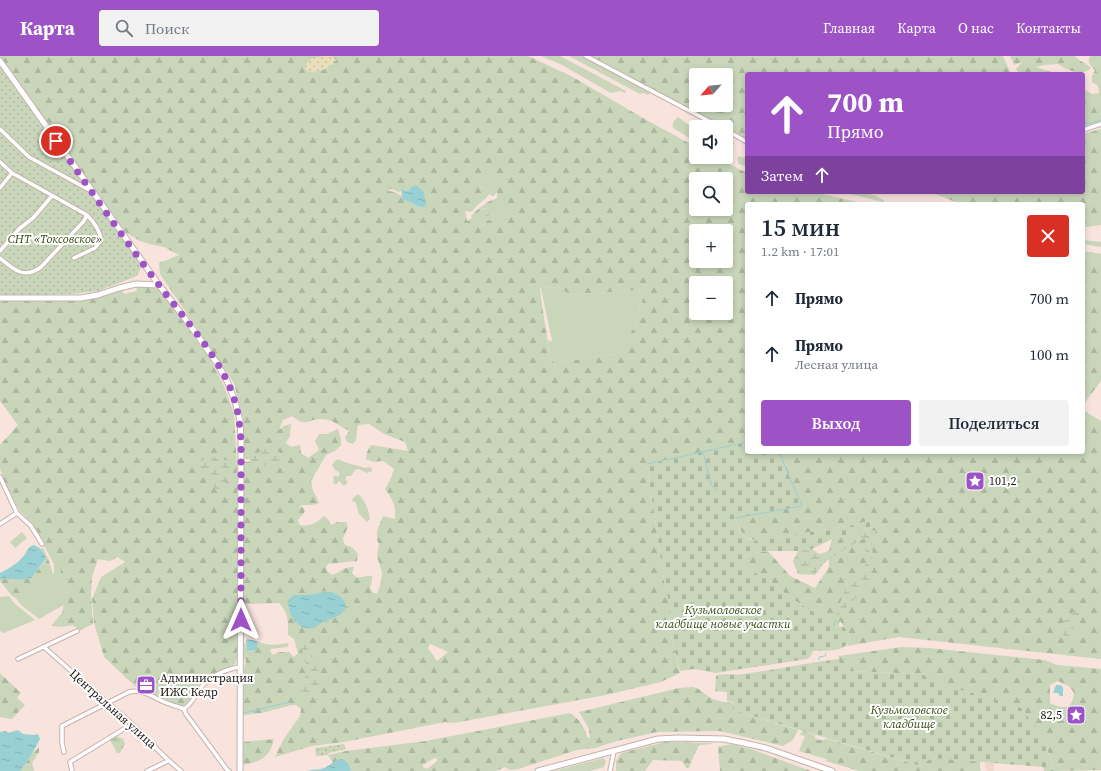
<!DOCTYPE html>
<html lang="ru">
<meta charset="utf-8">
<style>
:root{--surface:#fff;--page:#f2f2f3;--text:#1f2937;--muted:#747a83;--accent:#9d53c6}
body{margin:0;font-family:"Source Serif 4",serif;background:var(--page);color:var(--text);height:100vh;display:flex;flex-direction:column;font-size:15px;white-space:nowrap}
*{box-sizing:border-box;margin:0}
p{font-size:13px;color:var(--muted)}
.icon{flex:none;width:22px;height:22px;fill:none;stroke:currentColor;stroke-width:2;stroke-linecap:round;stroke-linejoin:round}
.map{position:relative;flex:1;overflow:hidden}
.details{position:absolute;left:745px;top:146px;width:340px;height:252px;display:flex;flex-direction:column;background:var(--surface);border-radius:4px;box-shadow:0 2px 6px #0003}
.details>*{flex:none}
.top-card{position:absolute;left:745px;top:16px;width:340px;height:122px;border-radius:4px;box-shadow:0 2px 6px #0003;background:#9d53c6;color:#fff;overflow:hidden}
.needle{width:26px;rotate:243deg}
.buttons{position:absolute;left:689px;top:12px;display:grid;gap:8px}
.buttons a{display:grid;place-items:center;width:44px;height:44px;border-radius:4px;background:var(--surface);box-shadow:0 2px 6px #0003;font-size:20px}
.pin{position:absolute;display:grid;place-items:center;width:34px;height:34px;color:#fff;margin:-17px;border:2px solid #fff;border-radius:50%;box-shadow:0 1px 4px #0007}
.me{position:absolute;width:44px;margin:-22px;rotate:0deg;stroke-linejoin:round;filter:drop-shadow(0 0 3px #0008)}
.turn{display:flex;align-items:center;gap:14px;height:84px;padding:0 16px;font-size:18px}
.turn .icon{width:52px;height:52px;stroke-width:2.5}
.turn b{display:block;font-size:28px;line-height:34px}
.then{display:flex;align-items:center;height:38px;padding:0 16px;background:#0003;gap:8px;font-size:15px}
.round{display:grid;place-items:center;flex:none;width:42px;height:42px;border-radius:4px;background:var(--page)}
.headline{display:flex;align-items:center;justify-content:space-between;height:68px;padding:0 16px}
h1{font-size:24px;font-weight:600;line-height:30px}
.primary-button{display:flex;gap:8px;margin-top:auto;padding:8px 16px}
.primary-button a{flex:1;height:46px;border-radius:4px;background:var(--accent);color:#fff;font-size:16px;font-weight:600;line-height:46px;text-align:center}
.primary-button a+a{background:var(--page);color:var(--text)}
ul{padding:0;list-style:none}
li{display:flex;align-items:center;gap:12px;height:56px;padding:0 16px}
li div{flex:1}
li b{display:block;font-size:15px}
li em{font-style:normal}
header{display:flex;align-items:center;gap:24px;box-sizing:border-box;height:56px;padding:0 20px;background:var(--accent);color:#fff}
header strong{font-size:19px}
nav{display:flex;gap:22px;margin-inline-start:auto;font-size:14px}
.search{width:280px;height:36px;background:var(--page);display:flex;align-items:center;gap:10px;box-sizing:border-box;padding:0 14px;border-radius:4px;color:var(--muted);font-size:15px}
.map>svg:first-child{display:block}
</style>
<header>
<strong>Карта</strong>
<div class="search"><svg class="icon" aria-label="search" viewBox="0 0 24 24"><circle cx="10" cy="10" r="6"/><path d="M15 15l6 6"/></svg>Поиск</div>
<nav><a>Главная</a><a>Карта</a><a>О нас</a><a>Контакты</a></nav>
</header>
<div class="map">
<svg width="1101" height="715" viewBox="0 0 1101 715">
<defs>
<pattern id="forest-firs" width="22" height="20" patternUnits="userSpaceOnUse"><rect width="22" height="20" fill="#c9d6ba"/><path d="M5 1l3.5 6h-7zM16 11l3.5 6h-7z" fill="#acb79f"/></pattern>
<pattern id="wetland-marsh" width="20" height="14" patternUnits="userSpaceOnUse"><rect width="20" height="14" fill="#c9d6ba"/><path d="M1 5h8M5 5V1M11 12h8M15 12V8" fill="none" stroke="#acb79f"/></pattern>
<pattern id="sand-dots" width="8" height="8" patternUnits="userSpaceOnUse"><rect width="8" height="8" fill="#e9dfba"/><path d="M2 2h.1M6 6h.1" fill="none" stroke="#c7be9f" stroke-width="1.8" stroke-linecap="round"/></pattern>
<pattern id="cemetery-stones" width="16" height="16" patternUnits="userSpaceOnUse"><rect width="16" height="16" fill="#c9d6ba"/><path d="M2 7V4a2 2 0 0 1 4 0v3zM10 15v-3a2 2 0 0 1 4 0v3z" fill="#acb79f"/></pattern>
<pattern id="garden-dots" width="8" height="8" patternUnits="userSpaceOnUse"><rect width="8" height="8" fill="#c9d6ba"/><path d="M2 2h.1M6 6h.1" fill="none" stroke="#acb79f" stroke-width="1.8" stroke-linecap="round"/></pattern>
<pattern id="water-ripples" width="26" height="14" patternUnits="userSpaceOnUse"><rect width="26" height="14" fill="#98d0d3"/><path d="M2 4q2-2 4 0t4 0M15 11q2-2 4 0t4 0" fill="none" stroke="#82b2b4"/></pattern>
</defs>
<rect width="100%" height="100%" fill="#f8e4dd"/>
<path fill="#f2d6cc" d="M985,707H994V715H987L985,712Z"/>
<path fill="#c9d6ba" d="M541,0H560L626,35L625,37L620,35L611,37L560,8Z
M569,0H582L650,36L648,39L643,37L640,38Z
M678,61L689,69L696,71V86L673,72C672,67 674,64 678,61Z
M726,81L734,87L733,91L726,94Z
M738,100L747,102V111L739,108L737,103Z
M487,118C495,118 499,120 500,128C494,134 487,135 480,131L479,125Z
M843,136C859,136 872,136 885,145L882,146Z
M501,148C507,152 509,157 509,164L502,169C496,166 489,164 483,170L477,169C468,149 490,154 501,148Z
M1083,184L1101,186V191L1083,188Z
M559,231L570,239L637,234L644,237L634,272L616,298L554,307L549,301L548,283L550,286L552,284L546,257L541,232Z
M338,403C347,408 357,409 366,412L368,411L372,412V415L367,417L359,413L355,414L351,420H347L345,423L348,426L344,430L339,425L336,429L333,426L334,419L338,421L340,417L335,414L332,409L335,405Z
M358,438C365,444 369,454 370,463L367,466L359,458L356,447L352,445L353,442Z
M22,476L27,482L15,492L10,486Z
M54,508L61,512L60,519L57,527L67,533L64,549L39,563L21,549L16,542C21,534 23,531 33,531L47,519L54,517Z
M9,540L14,547L35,564L4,577L0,575V541Z
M603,702L606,705L604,711L590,715H554Z"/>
<path fill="url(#forest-firs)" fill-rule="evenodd" d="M0,0H528L571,20L643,62L696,91V101H715L747,117V136H813L867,148H747V386L647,408L664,525L669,546L670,576L680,617L661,626L606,639L454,667L445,666L344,686L312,690L275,701L283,684L300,660L301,653L296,649H292L262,657L243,659C243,641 241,622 246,605L243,600V588L245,587L246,588L247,595L257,594V585C267,590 276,589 287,587L289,589L287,591L270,593L272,599L280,596H289L294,601L298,597L294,583L288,579C288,565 289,558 279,547L245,548L246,577H243L244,406L267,405L282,412L278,399L244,403V366L234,327L160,218L159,207L179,199L164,191L153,189L140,185L125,176L5,10ZM323,0L326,1L305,13C308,1 315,4 323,0ZM487,118C495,118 499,120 500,128C494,134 487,135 480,131L479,125ZM696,123H726V153H696ZM411,131L419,132L425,143L424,151C414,152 413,145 406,144L402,137L401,140L395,136L388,135L389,133L395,134L398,136L404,134L408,137ZM497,136V142C494,144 491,144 488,146C481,150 476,155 471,160L472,162L467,165L465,155L470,156L473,155C477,147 485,145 489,138L492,140H494ZM501,149C507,153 509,157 509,164C502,171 497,166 488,164L484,170L477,169C473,160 476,156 484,152L490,153ZM696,175H726V205H696ZM696,227H726V257H696ZM559,231L570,239L637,234L644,238L634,272L616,298L554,307L549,301C548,278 542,255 540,232ZM292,360C307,372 307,363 322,363C331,363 342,371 349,375L345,381L347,386L353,388L356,383L358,369L369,368L384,378L405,386L408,395L371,389L367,396L366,403L373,406L383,405L394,413L391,422L385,433C393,444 396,449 395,463L383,460L377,475V484L379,488L377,500L382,516L381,526L377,538L372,536L370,531L372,525V520C367,519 362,522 356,521L352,517L354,511C345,510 340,516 332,519L327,515L326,511L328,508L357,505L358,498L353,492L344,488L343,482L348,471L346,466H337L331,469L329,465L325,460C321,461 320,464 317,466C312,469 305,470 300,469L298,465L299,462L303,459L305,455L303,451L298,450C305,448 313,450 319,447L317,442L313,435L311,425L326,399L335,395L341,389V383L338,373L327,378H319L315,385L319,394L308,402L301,397L300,389L291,391L286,387L290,380L291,368L284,370L279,374L283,364ZM430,588L448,596L437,605L428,592Z
M588,0H1003L1011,18H747V84L726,73V71H722ZM696,19H726V49H696Z
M1010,0H1075C1079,5 1086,7 1091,12C1082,21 1067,14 1058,8L1045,9L1036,11L1054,17L1063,16L1066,18H1019L1016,13L1022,6L1014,9Z
M1090,0H1101V66L1083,72V33L1092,38L1099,37L1098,30L1092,26V20L1095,14C1090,9 1087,7 1090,0Z
M1101,73V169L1086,171L1083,170V148H960L936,138L912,137V136H1083V78Z
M1083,195L1101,198V325L1083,349Z
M136,230H143L159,233L210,303L224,330L234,358L237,411L238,600L235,608L215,617L200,627L194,640L183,650L161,643L143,630L137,632L104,601L94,567L92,543L101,521L125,506L118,501L110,505L98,503L92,521L91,540L93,568L80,574L72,569L63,571L51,570L62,557L67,533L57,527L60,519L61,513L54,508L32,467L20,455L5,428L0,412V389L18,369L0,345V244H82L98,242L115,235L122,234L124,238L137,235Z
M1083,354L1101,365V603L899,581L847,590L850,584L848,577L840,565L839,567V570H834L831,565L810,554L788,540L765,521L752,516L746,510L744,505L747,498L768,495L790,520L815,532L829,511V495L832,483L876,470L872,464L853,469L762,484C744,485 742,478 735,462L802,450L779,396H1083Z
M43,492L49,505L53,518L47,519L33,531C23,531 22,534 16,542L12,540L0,525V523C11,521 21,523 31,522L46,504L45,500L40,493Z
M901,591L929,592L1045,604L1057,609L1101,613V714L1054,715L1053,708L1049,701L1048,695L1038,676L1022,653L988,641L947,631L920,618L851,615L842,613L838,603L839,600ZM1058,625L1070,631L1074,637C1072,655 1063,653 1050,647V629Z
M0,617L21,637L17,642L25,649L12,663L0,661Z
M692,631C700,632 704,638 711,642C717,646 727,646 734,647L733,654L798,674L793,684L783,690L720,675L657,676L617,685L595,692L577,694L518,713L509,714L505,711L496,715H351L348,707H333L328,699L346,695L426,685L570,657C579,663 585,671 587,681L590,682L589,673L579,656L679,632ZM434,702H437V705L427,713L423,711V709Z
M802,675L815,679V682L819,684L828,683L921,710L931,702L980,704V713L981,715H859L826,705V703L799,695L805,680L800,679Z
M274,683C270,702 260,706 242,709V686Z
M665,686L711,687L712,688L700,689L698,691L692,704L689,712H686L682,705L653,704L645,715H616V705L621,697Z
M731,688L751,693L811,715H720L718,691Z
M39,691V696L32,707L34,715H20L32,698Z"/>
<path fill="url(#wetland-marsh)" d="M490,158L492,160C489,163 486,165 483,168H481L479,166C480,161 485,159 490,158Z
M275,392L280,397L283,409L277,414L266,409L254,411L250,406L249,402L264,393Z
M207,401L221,402L231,407L223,435L218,436C212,426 203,418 198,407Z
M877,473L872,482L873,514L866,530L855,543L844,553L836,564L838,552L848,527L866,510L865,482L848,491L824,507L815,519L798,518L793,505L798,495L812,493L819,498C833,495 833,491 845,485C855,479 866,475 877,473Z
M333,533L344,536L356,549L357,552L351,557L343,558L314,572H311L319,567V537L308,539H294L288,544L292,539L297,537L303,538H310Z
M1075,554H1077C1081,558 1079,561 1077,566L1075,564L1072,572H1074L1083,583L1071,578L1067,584C1054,568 1065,566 1075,554Z
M302,581C308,590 306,595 316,603C319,621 323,627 310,641L298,638L305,623L307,612L301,592Z
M116,680L123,683L125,688L120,697H117L110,684Z"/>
<path fill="url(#sand-dots)" d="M323,0H332L336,4C331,13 318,16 308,16L305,13L306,8L312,2Z"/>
<path fill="url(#cemetery-stones)" d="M747,386V396H779L802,450L735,462C738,470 743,483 752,484C755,485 759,484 762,484L853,469L872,464L876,470L832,483L812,493L798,495H768L747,498L745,501L746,510L752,516L765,521L788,540L810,554L832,565L834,570L844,571L848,577L850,585C842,597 826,594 813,595L810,601L807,603L716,617L694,613L680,615L670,576L669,546L664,525L647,408Z
M838,603L842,613L851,615L921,618L947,631L982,639L1021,652L1039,676L1048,696L1049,701L1053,708L1054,715H1044L1043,711L931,702L921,710L733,654L734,646L727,645V636L715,635L716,620C725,616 734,620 743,618C775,614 806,607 838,603Z"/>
<path fill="url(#garden-dots)" d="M0,7L142,210L137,220L98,235L71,238L0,240Z
M344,688L346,693L329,697L328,699L316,700L315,692Z"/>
<path fill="url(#water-ripples)" d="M414,130H417L424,136L426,150L424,151C414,152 412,144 403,144L401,134H404L408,136L411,131Z
M33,489C40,490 45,498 46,503L31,522C21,525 11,521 0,523V517C8,513 15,509 21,503C27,498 26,492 33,489Z
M330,536C339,537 352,548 342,557C338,561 329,563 325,565C321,567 315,572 311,572C300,574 291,562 289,553C288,550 289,547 288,544L294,539H308Z
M247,583L257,585V594L247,595L246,584Z
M1056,629H1060L1063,631V640H1060L1058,637H1053Z
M18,674L23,678L34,679L38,678L40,683L32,698L20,715H0V676L6,675L8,677Z
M342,703L348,707L351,715H308C313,713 317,714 321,713C329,711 334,704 342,703Z"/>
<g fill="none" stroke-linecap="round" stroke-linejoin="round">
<path stroke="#98d0d3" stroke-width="1" d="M1083,69L1101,64
M703,396L711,429L718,435
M647,408L747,386
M735,462L802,450L779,396
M834,570L836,564
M819,604V601L825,600L826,597
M244,657L290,646"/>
<g stroke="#c5b2ab" stroke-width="5.5">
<path id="street" d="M586,0L720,71
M0,73L29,101L91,135
M726,74L747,86
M1083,74L1101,68
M0,106L12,117L87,159L84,165L41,211C24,224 13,213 0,202
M0,132L12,117
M0,195L19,173L33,162L52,140
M74,202L95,192L101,184C100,174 94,166 87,159
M0,421L17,457L31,470L42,488
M0,468L17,457
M44,591C73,617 103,642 132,668C149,684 163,701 181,715
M18,603L77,575
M184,653C195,645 196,637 204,628C212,619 229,612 241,611
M64,696L62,687V670L129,636C142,633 149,639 160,644C168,648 176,650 184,653L186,658L228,715H229
M72,715L70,706L132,668
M147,715L168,705
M610,715L614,695"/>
</g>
<g stroke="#c5b2ab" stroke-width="7">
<path id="secondary" d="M0,5L159,229L187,265L217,307L227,325L235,345L240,365L241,385L240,715
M0,242H81L98,239L119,232L136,228L159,229
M538,715L658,683L678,682L724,683L744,687L766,692L832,715"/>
</g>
<use href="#street" stroke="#fff" stroke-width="3.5"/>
<use href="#secondary" stroke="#fff" stroke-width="5"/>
</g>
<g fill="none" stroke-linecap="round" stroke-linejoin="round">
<path stroke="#9d53c6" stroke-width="7" stroke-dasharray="0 12.6" d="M56,85C90,133 123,182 159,229C184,263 224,305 235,346C239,359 240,372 241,385V564"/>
</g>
<defs>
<g id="sight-square" transform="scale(1)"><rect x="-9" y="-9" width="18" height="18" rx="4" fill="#9d53c6" stroke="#fff"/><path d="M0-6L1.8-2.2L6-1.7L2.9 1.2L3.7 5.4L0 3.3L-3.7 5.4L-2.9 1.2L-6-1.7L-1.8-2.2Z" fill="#fff"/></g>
<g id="office-square" transform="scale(1)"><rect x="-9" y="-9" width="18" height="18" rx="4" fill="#9d53c6" stroke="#fff"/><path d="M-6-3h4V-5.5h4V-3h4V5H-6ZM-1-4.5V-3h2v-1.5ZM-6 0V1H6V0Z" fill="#fff"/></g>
</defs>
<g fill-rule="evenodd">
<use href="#sight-square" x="975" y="425"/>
<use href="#office-square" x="146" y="629"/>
<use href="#sight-square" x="1076" y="659"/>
</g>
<g text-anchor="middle" stroke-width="4" stroke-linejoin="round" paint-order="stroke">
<g font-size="12" font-style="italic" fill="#354a0f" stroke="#fff">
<text x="55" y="187">СНТ «Токсовское»</text>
<text x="723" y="558">Кузьмоловское<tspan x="723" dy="14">кладбище новые участки</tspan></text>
<text x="909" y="658">Кузьмоловское<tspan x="909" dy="14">кладбище</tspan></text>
</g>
<g font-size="12" fill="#191310" stroke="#fff" text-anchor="start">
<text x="989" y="429">101,2</text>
<text x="160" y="626">Администрация<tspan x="160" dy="14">ИЖС Кедр</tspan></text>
<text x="1062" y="663" text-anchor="end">82,5</text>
</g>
<g font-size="12" fill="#191310" stroke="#fff">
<text transform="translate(113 653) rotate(42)" y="4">Центральная улица</text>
</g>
</g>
</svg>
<div class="buttons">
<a><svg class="needle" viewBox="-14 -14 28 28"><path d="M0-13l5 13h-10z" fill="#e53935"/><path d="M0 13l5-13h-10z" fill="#747a83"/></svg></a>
<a><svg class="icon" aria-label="sound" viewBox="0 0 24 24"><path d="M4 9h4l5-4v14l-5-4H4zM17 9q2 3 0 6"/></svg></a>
<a><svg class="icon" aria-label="search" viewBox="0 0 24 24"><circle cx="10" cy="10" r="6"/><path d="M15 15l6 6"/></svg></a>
<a>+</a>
<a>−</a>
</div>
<div class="pin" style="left:56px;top:85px;background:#d93025"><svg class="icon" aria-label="arrive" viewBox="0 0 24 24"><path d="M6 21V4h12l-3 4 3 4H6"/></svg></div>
<svg class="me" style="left:241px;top:564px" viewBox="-20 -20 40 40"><path d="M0-17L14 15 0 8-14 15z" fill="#9d53c6" stroke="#fff" stroke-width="4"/></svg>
<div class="top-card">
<div class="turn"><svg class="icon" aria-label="ahead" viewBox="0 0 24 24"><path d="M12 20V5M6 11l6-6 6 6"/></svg><div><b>700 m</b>Прямо</div></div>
<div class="then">Затем<svg class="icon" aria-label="ahead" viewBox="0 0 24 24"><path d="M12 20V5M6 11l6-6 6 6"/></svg></div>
</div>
<section class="details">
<div class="headline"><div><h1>15 мин</h1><p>1.2 km · 17:01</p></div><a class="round" style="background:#d93025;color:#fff"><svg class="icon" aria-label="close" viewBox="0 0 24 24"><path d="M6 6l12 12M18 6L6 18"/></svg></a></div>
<ul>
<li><svg class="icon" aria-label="ahead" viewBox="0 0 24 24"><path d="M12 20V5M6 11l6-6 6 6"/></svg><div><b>Прямо</b></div><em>700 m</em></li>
<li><svg class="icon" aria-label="ahead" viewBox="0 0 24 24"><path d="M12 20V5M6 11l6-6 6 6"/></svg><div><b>Прямо</b><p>Лесная улица</p></div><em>100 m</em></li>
</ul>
<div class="primary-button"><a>Выход</a><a>Поделиться</a></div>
</section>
</div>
